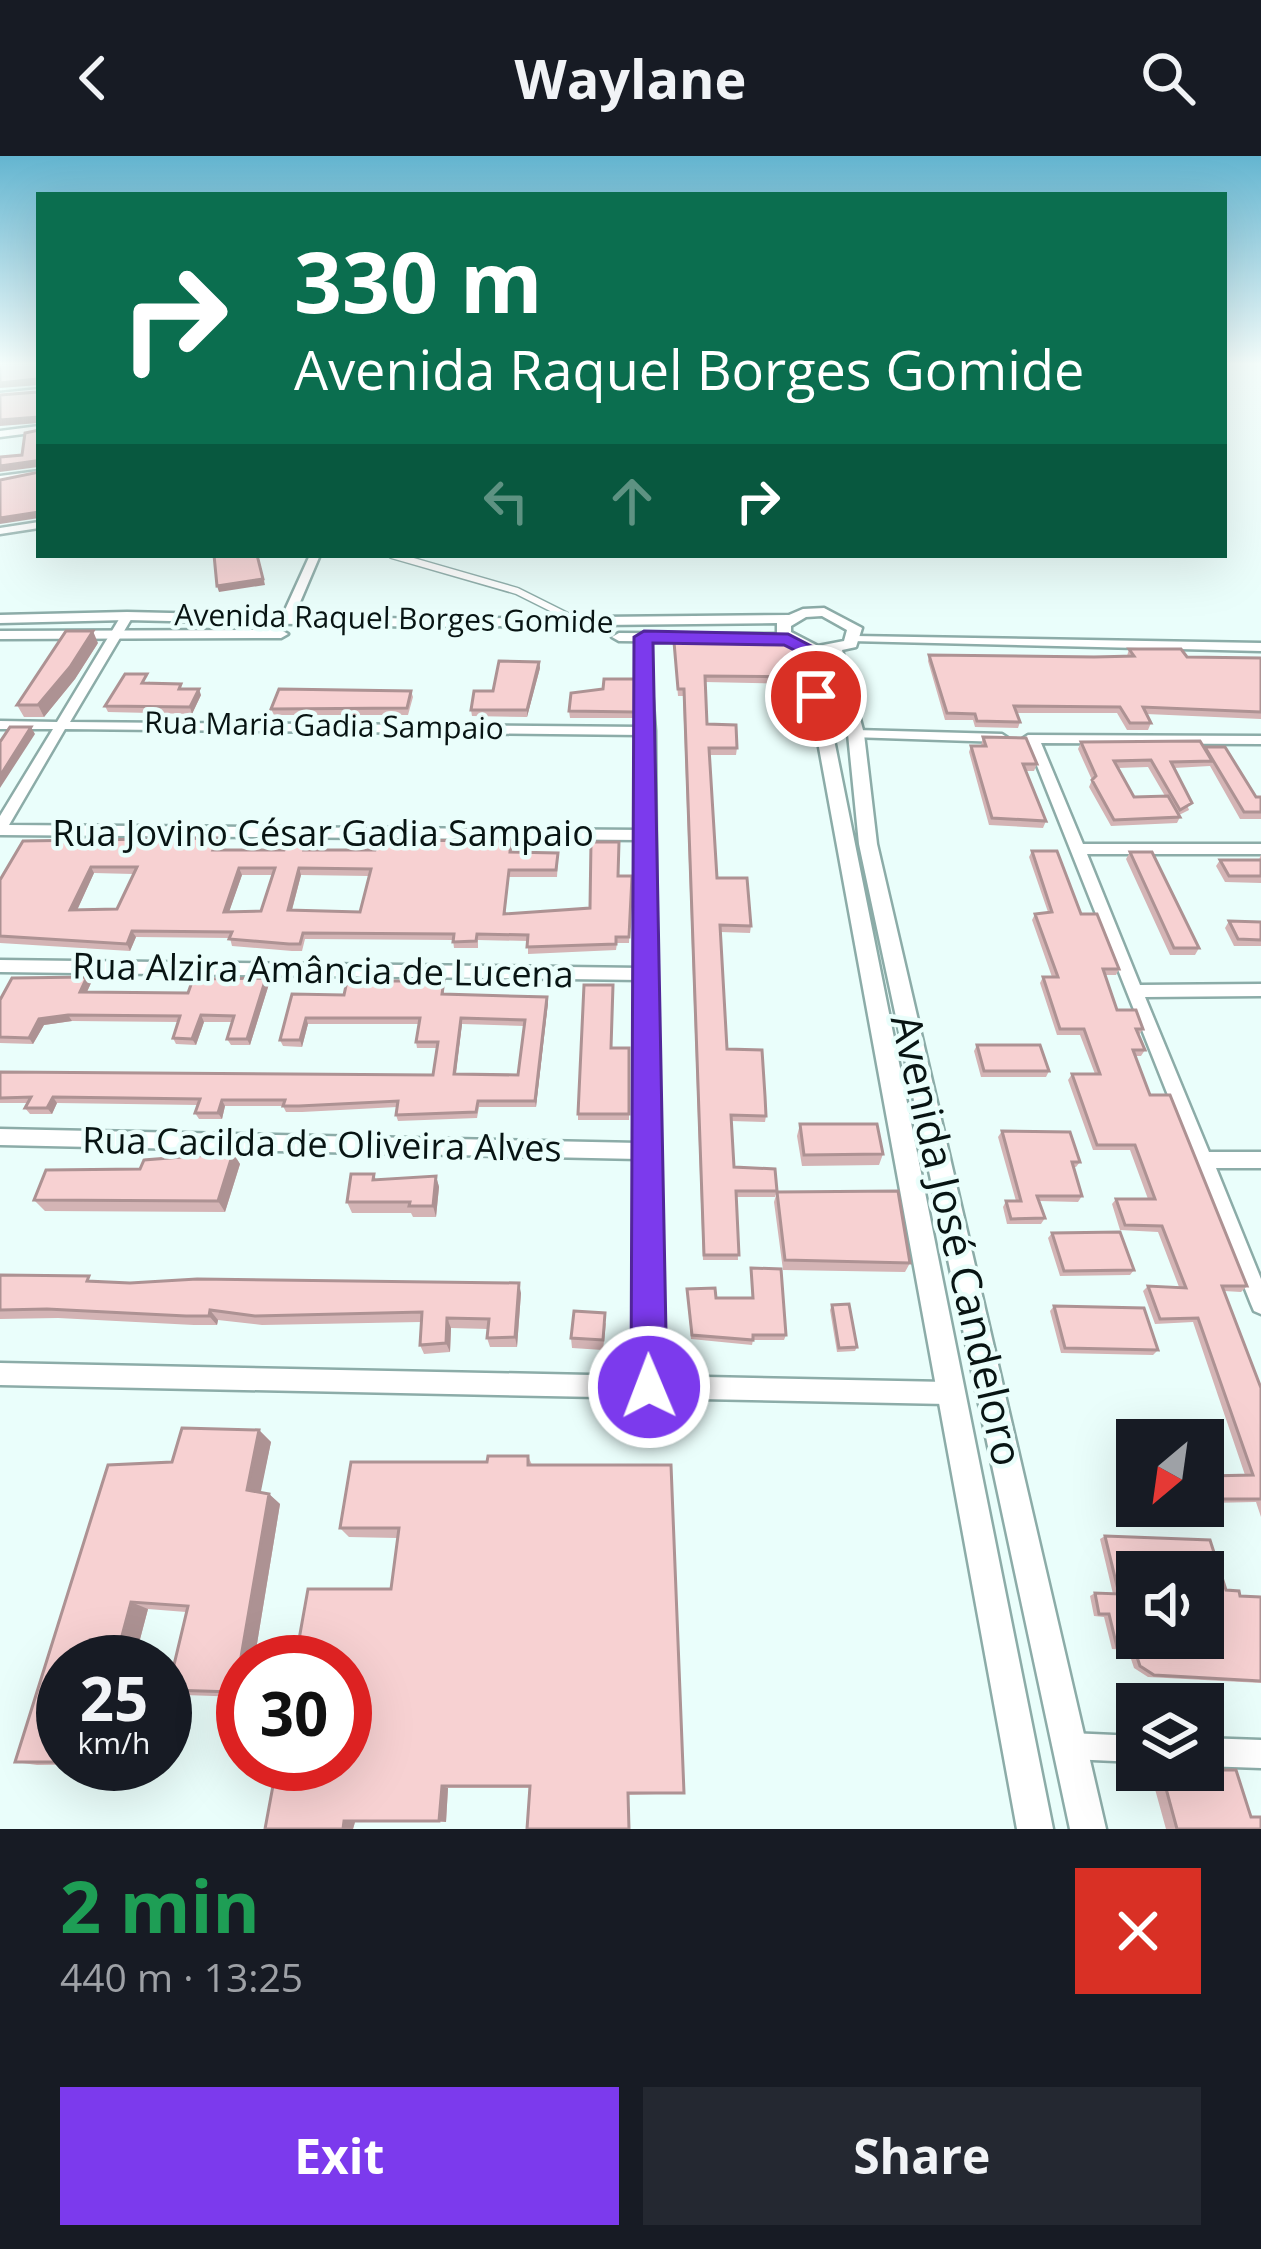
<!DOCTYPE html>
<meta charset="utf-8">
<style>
:root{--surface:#171b24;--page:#242831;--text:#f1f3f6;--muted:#9ea1a6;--accent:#7c3aed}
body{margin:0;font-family:"Open Sans",sans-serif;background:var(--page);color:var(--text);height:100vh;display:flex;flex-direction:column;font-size:45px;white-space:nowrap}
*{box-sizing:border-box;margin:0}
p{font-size:39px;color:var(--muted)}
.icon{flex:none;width:66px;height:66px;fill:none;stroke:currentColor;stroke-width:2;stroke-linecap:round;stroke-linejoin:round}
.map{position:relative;height:1673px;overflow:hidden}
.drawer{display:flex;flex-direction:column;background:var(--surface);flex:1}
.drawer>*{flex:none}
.hud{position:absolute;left:36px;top:36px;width:1191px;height:366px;border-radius:0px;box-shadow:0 12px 48px #0002;background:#0b6e4f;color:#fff;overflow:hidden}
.needle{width:78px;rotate:209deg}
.fabs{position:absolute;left:1116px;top:1263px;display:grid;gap:24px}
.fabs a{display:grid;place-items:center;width:108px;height:108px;border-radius:0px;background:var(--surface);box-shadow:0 12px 48px #0002;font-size:60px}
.speed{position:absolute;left:36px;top:1479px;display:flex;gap:24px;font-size:60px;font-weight:700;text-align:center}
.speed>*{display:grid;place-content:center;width:156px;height:156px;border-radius:50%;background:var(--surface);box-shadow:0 12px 48px #0002;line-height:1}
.speed small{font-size:30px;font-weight:400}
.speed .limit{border:18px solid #d22;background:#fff;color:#111}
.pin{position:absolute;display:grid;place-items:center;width:102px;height:102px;color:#fff;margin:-51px;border:6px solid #fff;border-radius:50%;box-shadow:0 3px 12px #0007}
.me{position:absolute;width:132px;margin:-66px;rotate:359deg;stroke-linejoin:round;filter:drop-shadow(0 0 9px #0008)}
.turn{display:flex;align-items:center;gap:42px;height:252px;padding:0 60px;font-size:54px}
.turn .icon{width:156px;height:156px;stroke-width:2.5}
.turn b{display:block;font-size:84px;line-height:102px}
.lanes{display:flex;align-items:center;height:114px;padding:0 60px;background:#0003;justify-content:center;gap:60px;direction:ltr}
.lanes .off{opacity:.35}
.round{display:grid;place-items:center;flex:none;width:126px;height:126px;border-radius:0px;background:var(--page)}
.head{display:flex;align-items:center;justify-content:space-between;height:204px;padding:0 60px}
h1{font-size:72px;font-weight:700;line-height:90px;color:#1e9e55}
.cta{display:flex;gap:24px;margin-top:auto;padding:24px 60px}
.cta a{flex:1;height:138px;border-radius:0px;background:var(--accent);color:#fff;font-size:48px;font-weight:700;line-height:138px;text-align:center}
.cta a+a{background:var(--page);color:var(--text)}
header{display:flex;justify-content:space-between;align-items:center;height:156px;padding:0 60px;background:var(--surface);font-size:54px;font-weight:700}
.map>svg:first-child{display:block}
</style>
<header><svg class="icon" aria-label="back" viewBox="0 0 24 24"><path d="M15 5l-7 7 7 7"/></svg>Waylane<svg class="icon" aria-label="search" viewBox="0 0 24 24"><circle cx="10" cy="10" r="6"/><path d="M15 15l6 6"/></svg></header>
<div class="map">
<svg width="1261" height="1673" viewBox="0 0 1261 1673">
<rect width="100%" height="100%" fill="#eafefb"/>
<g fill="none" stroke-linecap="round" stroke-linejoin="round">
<g stroke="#8caca8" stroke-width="9">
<path id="service" d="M392,399L517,435L581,467"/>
</g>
<g stroke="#8caca8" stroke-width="5">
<path id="minor" d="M39,233V237L0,241V237Z
M39,270V276L0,281V275Z
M39,315V321L0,326V320Z
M39,366V372L0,378V372Z
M310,399H320L292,465L282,467L280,465Z
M127,457L133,460L70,566L641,571L638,481L648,479L655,575L660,1220L947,1226L955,1229L958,1237L955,1245L947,1248L0,1229V1207L638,1220L639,1003L0,989V973L639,987L641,824L0,816V804L642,812V684L0,679V660L53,573H0V565L57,566L121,460ZM65,573L641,579L642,674L9,669Z
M855,480L1261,487V495L851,485V481Z
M856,574L1002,578L1008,582L1002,586L851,581L850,578Z
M1028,579L1261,580V588L1041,587L1083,688H1261V698H1087L1140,829L1261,828V840L1145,841L1209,996H1261V1012H1216L1261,1123V1158L1254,1155L1251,1148L1028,587L1022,583Z
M1070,1577L1137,1580V1606L1070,1603L1060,1600L1057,1590L1060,1580Z
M1203,1582L1261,1584V1612L1203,1610Z"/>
</g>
<g stroke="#8caca8" stroke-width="5">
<path id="tertiary" d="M824,452L862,472L856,491L842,494L864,578L877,688L1106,1673H1070L859,688L848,578L827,497L817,499L1053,1673H1017L801,493L790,487L619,485L612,481L619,477L777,478V467L425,471L127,464L0,467V459L127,456L425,463L789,459L803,453ZM822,460L847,474L844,485L818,490L791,476V470L806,461Z
M0,475L281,474L288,478L281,482L0,483Z"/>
</g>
<use href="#service" stroke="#fff" stroke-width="6"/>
<use href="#minor" fill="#fff" fill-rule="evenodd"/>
<use href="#tertiary" fill="#fff" fill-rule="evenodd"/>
</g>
<path fill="#d4b4b5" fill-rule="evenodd" d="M98,487L75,523L44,561H24L17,549Z
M674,492L804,521L803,528L705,526L707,568L737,592L736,599H709L717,722L751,770L750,777L720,776L727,893L766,960L765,966L731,965L734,1011L777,1035L775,1041H736L738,1104H703L683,540H678Z
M1129,493L1187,501L1261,502V563L1146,558L1151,567L1148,574H1127L1117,557H1017L1020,566L1018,572L975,571L973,564H945L928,505L929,499L1127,500Z
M539,506L540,512L527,561L472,560L471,554L493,535Z
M635,523V562H570L569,555L603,533Z
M150,525L148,527L183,533L201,539L192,558L108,556L105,550Z
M411,535L413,541L408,559H274L271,553Z
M983,581L1037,608L1034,615H1026L1046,665L1043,672L989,669L969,596L971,590H981Z
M1081,586L1204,592L1256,641H1261V663H1240L1210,610L1174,612L1189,654L1179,659L1180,661L1177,667L1111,670L1089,631L1092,624L1078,593ZM1148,611L1165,640L1134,641L1118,612Z
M221,689L219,694H284L309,691L308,694L512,691V696L558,703L557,721H509L505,758L590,752L618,720H632L629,787H617L616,794L528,798V785L478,784V792H454L453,784L305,783L302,795H292L232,790L230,782L136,781L130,795L0,787V724ZM94,717L133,718L117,753L77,754ZM242,719H273L261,755H229ZM301,719L369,720L360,756L292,754Z
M1032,695L1081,758L1119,813L1116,819H1105L1117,854L1143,873L1139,879L1145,894L1141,900H1135L1150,939L1247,1130L1241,1136L1224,1135L1261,1232V1361L1256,1346L1209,1347L1203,1330V1322L1207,1320L1245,1319L1193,1166L1155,1168L1143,1135L1148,1130L1179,1131L1158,1076L1120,1074L1112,1048L1116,1043H1148L1130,994H1093L1068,924L1072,918H1095L1080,879H1057L1040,827L1043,821H1052L1032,764L1035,758L1048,756L1029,701Z
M1130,696L1199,792L1195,799H1170L1126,703Z
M1261,698V727L1225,726L1216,710L1220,704H1259Z
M1229,765L1261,766V790H1234L1225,772Z
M87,821L91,827L87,836L188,837L269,828L250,889H231L227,883L232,866H204L196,889L176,888L173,882L178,866L72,865L44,869L33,888L0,887V844Z
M444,825V838L548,847L536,951H479L477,962L398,965L396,959L397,951L302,956H286L283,950H225L222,963H199L195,957L198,949L57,947L52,958H30L25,952L28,947H0V916L433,919L437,892H417L416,886L419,868H308L302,891L283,890L280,884L292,838L344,839ZM462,868L524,870L518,919L456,918Z
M977,889L1049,915L1046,921H981L974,895Z
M612,892H629V964H578V958Z
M800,968L883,998L879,1009L802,1010L797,980Z
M1002,975L1080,1006L1076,1011H1073L1082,1040L1078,1046L1039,1045L1045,1062L1041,1068H1007L1003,1051L1006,1045H1016L998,981Z
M233,997L240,1008L225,1056L45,1055L34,1044L140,1013Z
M374,1018L376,1024L436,1020L439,1031L436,1061H413L411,1057H352L347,1046Z
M777,1036L910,1107L905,1116L783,1114L774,1046Z
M1052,1077L1134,1114L1130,1119L1060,1120L1048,1082Z
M751,1112L786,1179L784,1184H753L752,1189L691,1183L687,1133L716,1142H752Z
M0,1119L130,1127L521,1137L517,1191H490L487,1182L488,1173L451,1172L450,1196L424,1198L420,1189L421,1166L262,1169L218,1164L217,1169H194L58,1162L0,1163Z
M832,1149L857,1191L855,1195L837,1196L830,1154Z
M1054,1150L1158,1194L1153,1199L1061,1197L1050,1155Z
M606,1167L603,1194L572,1192L571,1182Z
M182,1272L259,1274L271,1286L260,1336L269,1338L280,1348L254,1506H243V1541L184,1539L168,1534L186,1456L148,1453L134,1506H63V1608H108L37,1609L15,1606L108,1309L172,1306Z
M528,1300L684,1637L628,1639L529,1632H448L446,1666H355L353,1673H265L391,1433L397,1382L349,1381L340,1372L487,1306Z
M1105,1380L1240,1440L1261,1441V1527L1148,1521L1134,1512L1128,1494L1112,1493L1104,1461L1094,1460L1090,1440L1095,1437L1113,1438L1100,1383Z
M1158,1614H1236L1251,1661L1261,1673H1166L1150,1615Z"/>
<path fill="#ad9293" d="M36,223L39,229L0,232V227Z
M39,261V267L0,270V264Z
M36,305L38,311L0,316V310Z
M39,356V362L0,368V362Z
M258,399L265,429L219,436L217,430Z
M93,475L98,487L75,523L44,561L38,549Z
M539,506L540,512L527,561V554Z
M199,533L201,539L192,558L190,551Z
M31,571L35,578L0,632V620Z
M91,711L94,717L74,761L70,754Z
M239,712L242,719L227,762L224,756Z
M299,712L301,719L290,761L288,754Z
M132,775L136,781L130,795L127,788Z
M87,821L91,827L84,842L80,836Z
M266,822L269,828L250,889L247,883Z
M547,841L548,847L536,951L535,945Z
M68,859L72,865L44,869L33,888L29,882L39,863Z
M201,859L204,866L196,889L192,883Z
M306,862L308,868L302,891L300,884Z
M461,862L462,868L455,924L454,918Z
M53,941L57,947L52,958L47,952Z
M222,944L225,950L222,963L218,957Z
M233,997L240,1008L225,1056L218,1045Z
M436,1020L439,1031L436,1061L433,1050Z
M519,1127L521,1137L517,1191L515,1181Z
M210,1154L218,1164L217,1169L209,1160Z
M447,1162L451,1172L450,1196L446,1187Z
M259,1274L271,1286L259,1345L247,1334Z
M269,1338L280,1348L254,1506H243V1539L235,1536Z
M131,1446L148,1453L134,1506H115Z
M442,1630L448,1632L446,1666L439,1665Z
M344,1665L355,1666L353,1673H343Z"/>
<path fill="#f7d1d2" stroke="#ad9293" stroke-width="3" fill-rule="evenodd" d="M0,207H39V226L36,223L0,227Z
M39,232V261L0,264V239L37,236Z
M39,274V311L36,305L0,310V301L22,299L25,277Z
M39,316V356L0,362V324Z
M214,399H257L263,423L217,430Z
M66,475H93L70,511L38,549H17Z
M674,486L798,489L804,521L705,520L707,568L736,569L737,592H709L717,722H747L751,770L720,769L727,893L762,894L765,940L766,960L731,959L734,1011L775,1013L777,1035H736L739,1099H704L684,533H678Z
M1129,493H1181L1187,501L1261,502V556L1143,551L1151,567H1130L1120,551L1014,550L1020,566L977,565L975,558L947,557L929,499L1094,501L1134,500Z
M499,505L539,506L527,554H471L474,535H493Z
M125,518H147L142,527L181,528L179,533H199L190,551L105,550Z
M604,523H635V556L569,555L571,537L603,533Z
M279,533L411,535L407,552L271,553Z
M10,571H31L0,620V586Z
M983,581L1026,582L1037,608H1023L1046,665L992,662L971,590H986Z
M1200,585L1212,605L1171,606L1192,647L1180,654L1151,604L1114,605L1134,641L1168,640L1180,661L1114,664L1092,624L1096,620L1081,586Z
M1205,591H1225L1256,641H1261V656H1244Z
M218,682L213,694H284L287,685L307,684L304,694H375L378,684L511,685L510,696L558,697L556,714H509L504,758L590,752L591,686H619L618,720H632L629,781H616V788L527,791L528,779L477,778L476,785L453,786L454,778L303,777L300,788H289L229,783L232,776L132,775L127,788L0,780V724L23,685ZM91,711H137L117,753L70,754ZM239,712H275L261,755L224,756ZM299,712L371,713L360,756L288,754Z
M1032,695H1057L1081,758H1097L1119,813H1103L1117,854H1136L1143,873H1136L1145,894H1133L1150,939H1170L1247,1130H1222L1261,1232V1343H1215L1207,1320L1253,1319L1198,1162L1160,1163L1148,1130L1186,1132L1162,1070L1125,1069L1116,1043H1155L1135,989H1097L1072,918H1100L1084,873H1060L1043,821H1058L1035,758L1052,756Z
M1130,696H1152L1199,792H1174Z
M1220,704H1261V720H1229Z
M1229,765L1261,766V784L1238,783Z
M87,821L80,836L188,837L193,823L266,822L247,883H227L234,860L201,859L192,883L173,882L180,860L68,859L39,863L29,882L0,881V844L12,822Z
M347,825H444L442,838L547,841L535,945H478L476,956L396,959L398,945L299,950H283L285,944H222L218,957H195L200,943L53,941L47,952H25L31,941L0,942V916L433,919L438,886H416L420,862H306L300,884H280L292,838L344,839ZM461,862L525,864L518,919L454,918Z
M584,829H613L611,892H629V958H578Z
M977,889H1040L1049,915H984Z
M800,968H877L883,998L804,999Z
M1002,975L1070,976L1080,1006H1072L1082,1040H1037L1045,1062L1011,1063L1006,1045H1021Z
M233,997L218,1045L34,1044L46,1014L140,1013L144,1004Z
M351,1018H374L373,1024L436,1020L433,1050H409L410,1046H347Z
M898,1035L910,1107L785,1104L777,1036Z
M1120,1076L1134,1114L1064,1115L1052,1077Z
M751,1112L781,1113L786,1179H753V1184L692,1179L687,1133L715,1132L716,1142H753Z
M0,1119L89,1120L87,1125L130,1127L197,1123L519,1127L515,1181L487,1182L489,1163L447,1162L446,1187L420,1189L422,1156L255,1160L210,1154L209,1160H186L47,1153L0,1154Z
M849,1148L857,1191L839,1192L832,1149Z
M1054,1150L1144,1152L1158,1194L1065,1192Z
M574,1155L605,1157L603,1184L571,1182Z
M182,1272L259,1274L247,1334L269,1338L235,1536L168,1534L188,1450L131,1446L115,1506H63V1606H15L108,1309L172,1306Z
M488,1300H528V1309H671L684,1637H628L629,1673H527L530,1630H442L439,1665H344L343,1673H265L277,1608H345V1506H295L308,1433H391L399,1372H340L351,1306H487Z
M1105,1380L1210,1384L1226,1434L1239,1435L1240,1440L1261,1441V1525L1154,1519L1140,1510L1134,1492L1117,1491L1109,1458H1099L1095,1437L1119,1438ZM1137,1416H1203V1482H1137Z
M1161,1614H1236L1251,1661H1261V1673H1177Z"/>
<linearGradient id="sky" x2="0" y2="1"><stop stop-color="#64b5d0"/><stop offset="0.47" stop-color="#f6fffd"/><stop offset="1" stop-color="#f6fffd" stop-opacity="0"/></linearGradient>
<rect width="1261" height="442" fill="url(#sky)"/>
<path fill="#7c3aed" stroke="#51269a" stroke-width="3" d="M644,475L788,478L817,493L827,540L809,544L798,496L784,489L653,487L667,1231L662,1244L649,1249L636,1244L631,1231L634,481Z"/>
<g text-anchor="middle" stroke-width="9" stroke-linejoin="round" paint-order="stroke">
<g font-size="30" fill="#081413" stroke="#eafefb">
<text transform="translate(394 463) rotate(1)" y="10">Avenida Raquel Borges Gomide</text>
<text transform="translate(324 570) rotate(1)" y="10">Rua Maria Gadia Sampaio</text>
</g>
<g font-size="36" fill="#081413" stroke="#eafefb">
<text x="323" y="690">Rua Jovino César Gadia Sampaio</text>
<text transform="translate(323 814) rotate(1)" y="13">Rua Alzira Amância de Lucena</text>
<text transform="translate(322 988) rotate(1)" y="13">Rua Cacilda de Oliveira Alves</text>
</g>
<g font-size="42" fill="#081413" stroke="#eafefb">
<text transform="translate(957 1084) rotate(77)" y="15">Avenida José Candeloro</text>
</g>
</g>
</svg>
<div class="fabs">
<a><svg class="needle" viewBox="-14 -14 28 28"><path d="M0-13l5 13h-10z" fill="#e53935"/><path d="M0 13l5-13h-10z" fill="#9ea1a6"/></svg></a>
<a><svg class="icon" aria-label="sound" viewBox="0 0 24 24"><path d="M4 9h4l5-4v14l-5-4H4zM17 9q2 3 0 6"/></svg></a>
<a><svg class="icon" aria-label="layers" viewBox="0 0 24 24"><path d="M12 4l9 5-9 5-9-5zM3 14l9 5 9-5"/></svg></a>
</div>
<div class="speed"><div>25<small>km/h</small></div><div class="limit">30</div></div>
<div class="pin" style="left:816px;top:540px;background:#d93025"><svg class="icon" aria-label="arrive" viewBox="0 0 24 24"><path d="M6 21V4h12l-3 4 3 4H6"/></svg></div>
<svg class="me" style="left:649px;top:1231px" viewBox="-20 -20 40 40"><circle r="17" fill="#7c3aed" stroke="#fff" stroke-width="3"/><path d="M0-11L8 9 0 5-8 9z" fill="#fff"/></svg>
<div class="hud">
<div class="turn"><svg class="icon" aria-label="right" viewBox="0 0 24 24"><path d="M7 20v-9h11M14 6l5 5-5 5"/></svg><div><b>330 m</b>Avenida Raquel Borges Gomide</div></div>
<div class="lanes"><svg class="icon off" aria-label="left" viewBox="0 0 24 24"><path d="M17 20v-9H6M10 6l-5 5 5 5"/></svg><svg class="icon off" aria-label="ahead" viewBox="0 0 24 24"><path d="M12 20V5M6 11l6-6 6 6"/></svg><svg class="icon" aria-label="right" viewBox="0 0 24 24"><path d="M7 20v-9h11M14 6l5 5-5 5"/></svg></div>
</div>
</div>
<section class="drawer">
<div class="head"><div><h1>2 min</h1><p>440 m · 13:25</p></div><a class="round" style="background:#d93025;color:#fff"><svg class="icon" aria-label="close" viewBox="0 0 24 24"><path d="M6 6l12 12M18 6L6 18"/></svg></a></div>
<div class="cta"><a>Exit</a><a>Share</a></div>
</section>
